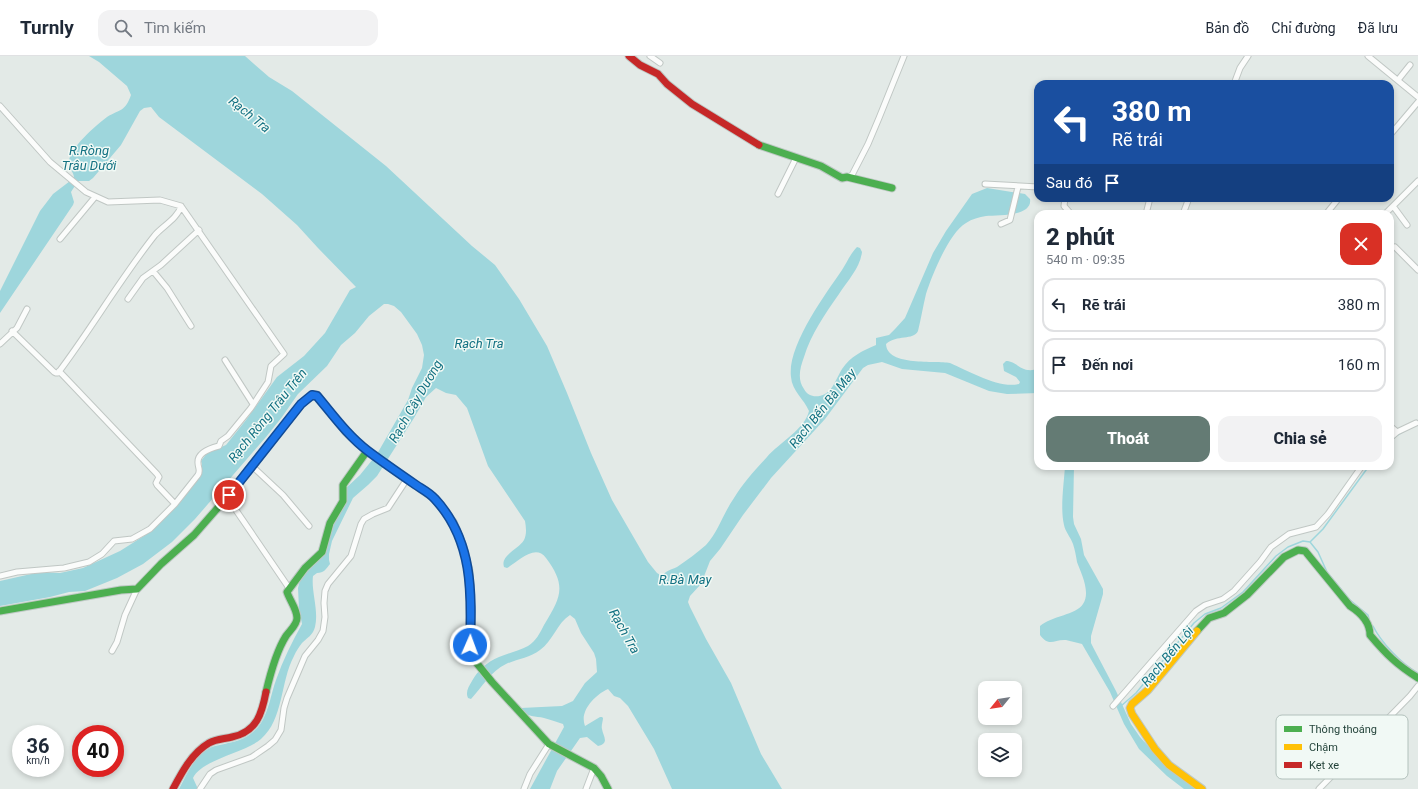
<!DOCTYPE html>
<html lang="vi">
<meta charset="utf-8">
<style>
:root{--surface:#fff;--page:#f2f2f3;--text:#1f2937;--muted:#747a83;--line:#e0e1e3;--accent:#647b74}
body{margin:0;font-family:Roboto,sans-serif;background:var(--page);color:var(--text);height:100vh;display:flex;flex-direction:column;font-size:15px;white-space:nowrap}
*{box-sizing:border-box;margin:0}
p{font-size:13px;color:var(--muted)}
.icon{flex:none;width:22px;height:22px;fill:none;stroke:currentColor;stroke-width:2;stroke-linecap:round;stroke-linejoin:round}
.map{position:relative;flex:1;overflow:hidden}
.drawer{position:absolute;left:1034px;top:154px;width:360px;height:260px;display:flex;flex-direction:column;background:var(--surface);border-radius:12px;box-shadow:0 2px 6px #0003}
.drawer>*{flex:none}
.hud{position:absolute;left:1034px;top:24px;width:360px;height:122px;border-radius:12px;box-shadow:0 2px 6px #0003;background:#1a4fa0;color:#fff;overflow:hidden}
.needle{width:26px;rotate:240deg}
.buttons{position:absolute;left:978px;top:625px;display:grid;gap:8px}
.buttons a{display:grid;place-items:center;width:44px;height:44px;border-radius:8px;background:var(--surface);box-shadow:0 2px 6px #0003;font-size:20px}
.speed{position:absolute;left:12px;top:669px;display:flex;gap:8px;font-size:20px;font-weight:700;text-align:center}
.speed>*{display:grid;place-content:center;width:52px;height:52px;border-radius:50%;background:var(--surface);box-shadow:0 2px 6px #0003;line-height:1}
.speed small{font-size:10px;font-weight:400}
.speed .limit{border:6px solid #d22;background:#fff;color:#111}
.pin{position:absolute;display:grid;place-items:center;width:34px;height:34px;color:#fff;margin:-17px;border:2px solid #fff;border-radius:50%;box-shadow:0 1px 4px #0007}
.me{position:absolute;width:44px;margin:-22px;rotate:2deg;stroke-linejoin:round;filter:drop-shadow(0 0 3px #0008)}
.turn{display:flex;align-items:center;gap:14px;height:84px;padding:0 12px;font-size:18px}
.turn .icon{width:52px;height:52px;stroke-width:2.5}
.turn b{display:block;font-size:28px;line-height:34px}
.then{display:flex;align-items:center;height:38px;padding:0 12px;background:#0003;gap:8px;font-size:15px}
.round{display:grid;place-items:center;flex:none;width:42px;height:42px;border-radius:12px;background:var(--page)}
.head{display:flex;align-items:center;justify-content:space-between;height:68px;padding:0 12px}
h1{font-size:24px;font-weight:800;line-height:30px}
.cta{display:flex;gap:8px;margin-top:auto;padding:8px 12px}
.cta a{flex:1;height:46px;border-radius:12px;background:var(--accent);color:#fff;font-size:16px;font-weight:800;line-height:46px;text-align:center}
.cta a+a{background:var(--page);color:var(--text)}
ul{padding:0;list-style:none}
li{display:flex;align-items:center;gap:12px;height:54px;margin:0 8px 6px;padding:0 4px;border:2px solid var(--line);border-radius:12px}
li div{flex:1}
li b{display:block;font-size:15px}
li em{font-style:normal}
header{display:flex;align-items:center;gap:24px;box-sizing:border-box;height:56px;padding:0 20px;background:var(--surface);border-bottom:1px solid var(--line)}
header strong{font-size:19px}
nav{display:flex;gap:22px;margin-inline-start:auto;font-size:14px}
.search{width:280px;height:36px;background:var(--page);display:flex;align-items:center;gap:10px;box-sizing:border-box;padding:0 14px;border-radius:12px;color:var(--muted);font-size:15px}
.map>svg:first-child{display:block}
</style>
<header>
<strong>Turnly</strong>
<div class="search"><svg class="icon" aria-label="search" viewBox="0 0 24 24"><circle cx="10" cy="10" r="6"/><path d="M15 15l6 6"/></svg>Tìm kiếm</div>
<nav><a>Bản đồ</a><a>Chỉ đường</a><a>Đã lưu</a></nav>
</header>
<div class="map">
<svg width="1418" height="733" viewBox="0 0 1418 733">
<rect width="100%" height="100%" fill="#e3eae7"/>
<path fill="#9ed6dc" d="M89,0H245L269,21L292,35L386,110L472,190L495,209L519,243L547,290L567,337L591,397L612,444L648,506L657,517L662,520C668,513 669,515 677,511C687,504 697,497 706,489C718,476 724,456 734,442C743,427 755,414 767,401C779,387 805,373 809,355C804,343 792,335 791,321C787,290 825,239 842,214C847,206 851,197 857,191L860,192L862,196C860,212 848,224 839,238C825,258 811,278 804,301C800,312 797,323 804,333C808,341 817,342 825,338C833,334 837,321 842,313C851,300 862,295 876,289V282L889,279L895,273L905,262L933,197L946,175L972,138L987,132L1025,138L1030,143C1033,161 997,159 986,160C979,161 972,163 966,167C949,177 932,219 926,238C923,250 921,263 918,275C913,285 897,278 886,288C887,311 936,304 950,307C969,315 999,333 1019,328L1020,326L1016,321L1004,315L1003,308L1006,305C1018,305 1020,318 1038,313V337L1007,338L989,335L945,317L902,313L882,306L868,309L863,312L825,363L771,422L743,459L720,493L710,505L701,528L690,540L688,546L690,551L706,583L731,627L761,698L782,733H672L654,693L628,650L620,642L614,640L608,633C595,639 579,655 585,670L600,661H602L603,662C603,665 601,670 602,673C603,680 610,687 598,690L587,681L580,682L557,715L550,733H530L564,671L563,668C557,666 551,664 544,662C536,660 527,661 520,654L521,652L562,650L573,645L585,627L597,616L596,603L594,597L581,577L575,563L570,559C557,567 553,585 540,594C530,602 517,603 506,608C491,615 482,631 471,643L468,642C465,636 469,630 472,625C478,614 487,606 499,601C508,597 519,595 528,590C536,585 540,577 544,569C561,541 567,530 546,502C535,487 518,506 507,512L504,511C500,499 519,493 524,484C527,478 526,471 525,465L488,410L467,352L456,339L446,337L436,332L426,341L414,362L377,420L368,429L353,442L332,485L329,498V504L330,508C326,513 324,517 317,517L313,520C311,536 319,554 315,571C313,579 307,582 302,587C299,591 296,595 294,600C280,626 284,663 261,683C245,697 202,703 193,722L198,733H179C187,718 194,700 210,692C215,689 222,689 228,687C241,685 253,679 261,667C269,654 271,638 276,624C283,604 292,586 302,568L299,553L298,532L301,520L313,509L331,469L339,459L344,442L346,432L360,419L377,398L408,344L412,332L422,312L424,299L422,289L417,278L401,256L394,250L388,248H384L369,260L355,277L341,289L327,310L298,338L282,361L266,381L195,463L172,486L143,508L117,522L85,535L69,536L50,541L0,550V525L40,516L60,517L83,512L120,495L147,478L160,466L176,450L193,427L202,417V408L201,405L207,397L226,389L246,364L277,321L304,300L325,277L350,234L356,231L318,192L297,169L262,138L159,61L151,51L144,52L140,55L121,89L93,122L89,125H78L71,136L74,146L73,149L0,257V235L40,155L53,138L74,122C74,116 68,112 69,105C70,92 96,69 107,61C120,53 125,56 131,39L127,30L99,6Z
M1065,410H1074L1073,461L1074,468L1081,483L1084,499L1103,533V538L1091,580V587L1094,593L1116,635L1131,668L1140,681L1159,702L1199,733H1184L1167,720L1139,693L1124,668L1110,636L1082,588C1077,587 1071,585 1066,584C1054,583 1050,592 1040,579V570C1051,560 1076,559 1083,548C1091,536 1081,517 1077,506C1076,500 1075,494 1073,488C1071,482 1065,475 1064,469C1060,452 1064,427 1065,410Z"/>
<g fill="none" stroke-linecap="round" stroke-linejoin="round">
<path stroke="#9ed6dc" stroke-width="1.5" d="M1390,385L1394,381L1406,374
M1310,486L1323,473L1369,410
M1373,570C1381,586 1401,608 1418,617
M1121,650L1136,637L1194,567L1205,558L1221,552L1243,536L1276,500L1288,491L1303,485L1310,486L1318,496L1327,516L1350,544L1368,559L1369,563"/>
<g stroke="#c0c7c4" stroke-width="7">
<path id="street" d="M650,0L660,7
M1368,0L1418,41
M1398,24L1410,9
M1234,28L1240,12L1248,0
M0,50L50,106L86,136L108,146L160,144L181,150L284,298L271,310L268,326L251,352L228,380L221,385L219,390C211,392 197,396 198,407C198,412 201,414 198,419L175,448L150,473L132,483L114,485L102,498L89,506L64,512L17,516L0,520
M1390,79L1418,46
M847,121L852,119L868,88L879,62L904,0
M985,128L1038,131
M778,138L796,102
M1065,142L1064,150L1071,158
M1393,150L1407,169
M1146,158L1150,142
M1183,158L1189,142
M1326,158L1339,142
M1385,158L1418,125
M1001,168L1010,164L1018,131
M60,183L95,141
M1395,191L1418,214
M153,215L167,232L191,270
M128,243L143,222L161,209L199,174
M12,275L54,316L56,317H58C92,272 120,223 155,179C163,170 178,162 181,150
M0,288L17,272L27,253
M225,304L253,348
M59,315L157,418L159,421L156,427L157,429L175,448
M1390,370L1397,376
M1390,382L1397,376L1416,367
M252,410L283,439L309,470
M227,441L289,532
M112,595L117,586L125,559L137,533
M1113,650L1196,555L1205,549L1223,543L1234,535L1260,506L1271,491L1289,478L1316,471L1328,458L1362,410
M200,733L210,718L216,714L252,701L268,690L275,684L281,674L284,652L287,642L305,600L318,584L323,575L325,561L324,547L325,535L328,528L351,500L361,468L364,463L373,458L388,452L407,423
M524,733L530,718L549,688
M586,733L594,712
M1319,733L1410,640L1418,630"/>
</g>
<g stroke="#bec8c4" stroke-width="9">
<path id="fast" d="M759,89L821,110L842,122L847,121L892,132
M470,530L471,560L470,589L471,598L475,605L492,626L549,688L594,712L601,720L608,733
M0,555L121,534L137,533L161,508L194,479L229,439L301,348L312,339H317L320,343
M1197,575L1209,562L1224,557L1247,539L1284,501L1298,494L1305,495L1350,550C1361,557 1370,566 1370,579C1386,598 1397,609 1418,622
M266,636C270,619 277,594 286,580C290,574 297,569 297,562C297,553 290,545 287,536L305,512L322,496L330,467L343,445V429L367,395"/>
</g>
<g stroke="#bec8c4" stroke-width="9">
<path id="slow" d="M320,343L346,376L367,395L434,442L453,466L463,491L469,515L470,530
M1197,575L1148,634L1132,648L1130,652L1132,658L1155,693L1169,709L1202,733"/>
</g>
<g stroke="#bec8c4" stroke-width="9">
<path id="jam" d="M629,0L640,9L658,18L667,28L692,48L759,89
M173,733C182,716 192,697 209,687C216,683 224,683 232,681C257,676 262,657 266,636"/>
</g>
<use href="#street" stroke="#fbfcfb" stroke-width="5"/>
<use href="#fast" stroke="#4caf50" stroke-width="7"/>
<use href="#slow" stroke="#ffc107" stroke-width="7"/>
<use href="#jam" stroke="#c62828" stroke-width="7"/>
</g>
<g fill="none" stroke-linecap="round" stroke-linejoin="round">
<g stroke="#114b97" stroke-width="10">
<path id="route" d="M229,439L301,348L312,339L317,340C333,359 348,380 368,395C384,407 400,418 416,429C422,433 430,437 435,443C473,484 472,537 470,589"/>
</g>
<use href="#route" stroke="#1a73e8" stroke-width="7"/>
</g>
<g text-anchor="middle" stroke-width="3" stroke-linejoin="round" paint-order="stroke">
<g font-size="13" font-style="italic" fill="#127182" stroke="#f1f9f5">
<text transform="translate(250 58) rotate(39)" y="5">Rạch Tra</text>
<text x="89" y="99">R.Ròng<tspan x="89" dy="15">Trâu Dưới</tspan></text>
<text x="479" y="292">Rạch Tra</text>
<text transform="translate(415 345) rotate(-60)" y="5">Rạch Cây Dương</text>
<text transform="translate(822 352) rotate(-51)" y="5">Rạch Bến Bà May</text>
<text transform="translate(267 359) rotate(-51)" y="5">Rạch Ròng Trâu Trên</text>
<text x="685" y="528">R.Bà May</text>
<text transform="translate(625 575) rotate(61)" y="5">Rạch Tra</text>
<text transform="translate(1167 600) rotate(-50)" y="5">Rạch Bến Lội</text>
</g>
</g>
<rect x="1276" y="659" width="132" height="64" rx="6" fill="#f1f9f5" stroke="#b2c1bc" stroke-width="1"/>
<rect x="1284" y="670" width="18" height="6" fill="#4caf50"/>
<rect x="1284" y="688" width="18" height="6" fill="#ffc107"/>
<rect x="1284" y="706" width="18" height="6" fill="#c62828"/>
<g font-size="11" fill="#1f3f36">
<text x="1309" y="677">Thông thoáng</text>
<text x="1309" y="695">Chậm</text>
<text x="1309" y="713">Kẹt xe</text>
</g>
</svg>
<div class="buttons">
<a><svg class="needle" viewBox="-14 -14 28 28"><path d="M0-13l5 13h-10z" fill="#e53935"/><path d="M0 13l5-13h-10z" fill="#747a83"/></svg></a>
<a><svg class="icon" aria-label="layers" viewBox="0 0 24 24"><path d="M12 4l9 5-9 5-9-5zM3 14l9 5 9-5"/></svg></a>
</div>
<div class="speed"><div>36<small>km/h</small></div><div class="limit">40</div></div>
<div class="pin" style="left:229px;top:439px;background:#d93025"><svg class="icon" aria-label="arrive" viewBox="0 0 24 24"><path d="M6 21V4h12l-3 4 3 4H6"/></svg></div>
<svg class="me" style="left:470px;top:589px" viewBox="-20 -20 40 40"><circle r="17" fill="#1a73e8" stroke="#fff" stroke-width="3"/><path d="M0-11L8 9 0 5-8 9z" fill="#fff"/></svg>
<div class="hud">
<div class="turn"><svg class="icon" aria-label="left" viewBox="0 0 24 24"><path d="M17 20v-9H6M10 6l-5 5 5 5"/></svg><div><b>380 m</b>Rẽ trái</div></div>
<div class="then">Sau đó<svg class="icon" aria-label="arrive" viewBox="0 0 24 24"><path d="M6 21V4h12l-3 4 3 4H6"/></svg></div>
</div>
<section class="drawer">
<div class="head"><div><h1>2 phút</h1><p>540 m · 09:35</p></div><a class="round" style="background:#d93025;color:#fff"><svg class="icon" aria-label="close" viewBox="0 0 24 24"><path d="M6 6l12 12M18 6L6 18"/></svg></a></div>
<ul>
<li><svg class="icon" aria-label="left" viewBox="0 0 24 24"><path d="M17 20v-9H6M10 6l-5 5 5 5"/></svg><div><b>Rẽ trái</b></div><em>380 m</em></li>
<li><svg class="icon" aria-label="arrive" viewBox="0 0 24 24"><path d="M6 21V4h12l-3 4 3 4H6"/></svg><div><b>Đến nơi</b></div><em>160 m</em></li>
</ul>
<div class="cta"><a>Thoát</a><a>Chia sẻ</a></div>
</section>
</div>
